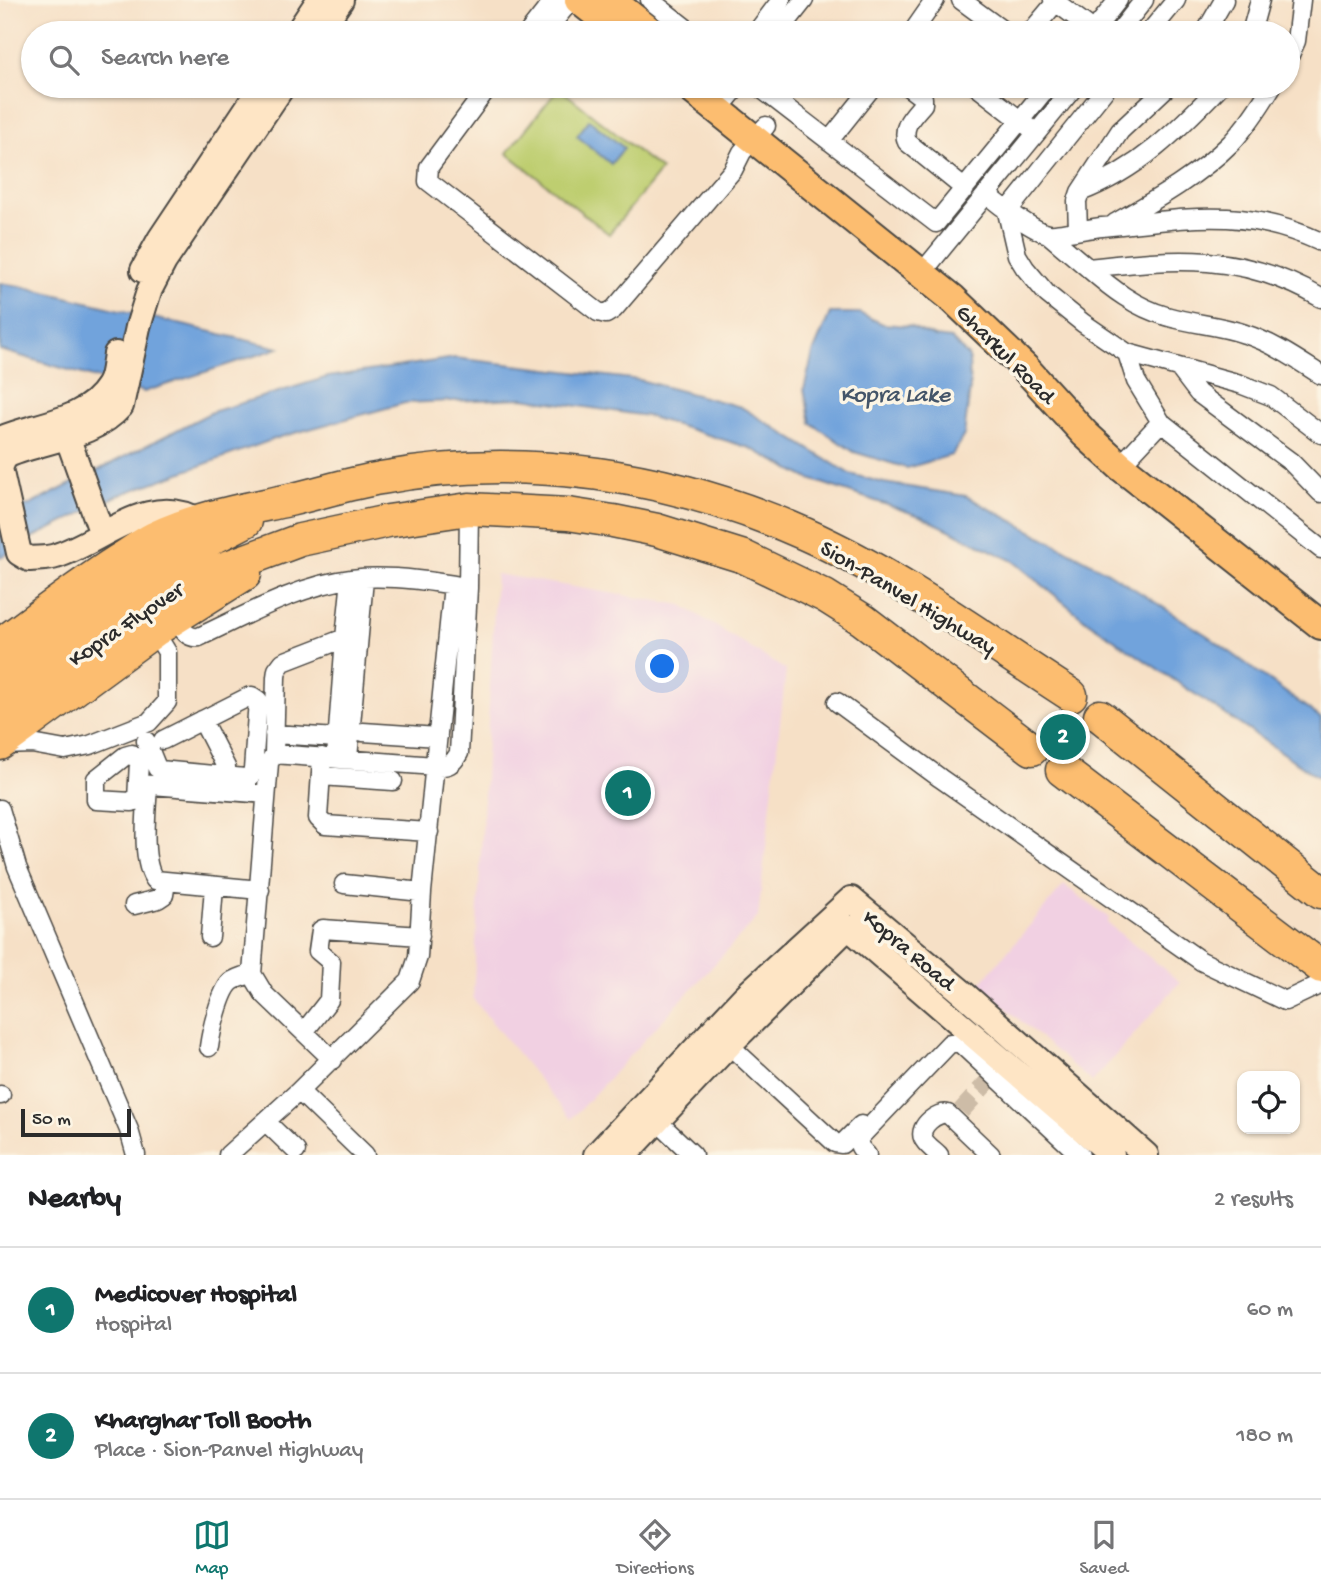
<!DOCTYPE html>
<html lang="en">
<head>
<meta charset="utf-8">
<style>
  :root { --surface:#fff; --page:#f6f6f6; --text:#202124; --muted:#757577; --line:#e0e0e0; --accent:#0f766e }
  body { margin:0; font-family:"Gochi Hand",sans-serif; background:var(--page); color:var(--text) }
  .controls { position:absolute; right:21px; bottom:21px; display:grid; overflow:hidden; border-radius:14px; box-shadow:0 2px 5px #0004 }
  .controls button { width:63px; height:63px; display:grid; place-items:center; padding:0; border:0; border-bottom:2px solid var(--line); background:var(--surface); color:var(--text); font:35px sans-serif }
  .scale { position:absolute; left:21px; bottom:18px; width:110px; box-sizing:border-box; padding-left:7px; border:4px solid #2b2b2b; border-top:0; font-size:19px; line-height:24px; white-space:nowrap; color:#2b2b2b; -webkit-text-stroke:5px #fcf5e5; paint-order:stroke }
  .you { position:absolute; left:663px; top:667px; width:24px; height:24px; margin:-18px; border:5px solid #fff; border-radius:50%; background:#1a73e8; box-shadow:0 0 0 10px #1a73e833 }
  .badge { display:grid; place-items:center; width:46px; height:46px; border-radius:50%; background:var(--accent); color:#fff; font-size:23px; font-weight:700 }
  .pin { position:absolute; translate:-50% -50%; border:4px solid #fff; box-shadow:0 2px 7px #0006 }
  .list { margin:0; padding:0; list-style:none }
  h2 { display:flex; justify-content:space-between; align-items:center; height:91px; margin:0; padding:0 28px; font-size:30px }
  h2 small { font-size:23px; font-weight:400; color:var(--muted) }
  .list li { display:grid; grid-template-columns:46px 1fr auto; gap:21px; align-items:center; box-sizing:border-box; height:126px; padding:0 28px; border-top:2px solid var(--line) }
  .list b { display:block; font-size:26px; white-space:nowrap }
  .list p { margin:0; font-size:23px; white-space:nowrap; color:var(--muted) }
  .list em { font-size:23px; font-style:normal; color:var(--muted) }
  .icon { flex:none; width:38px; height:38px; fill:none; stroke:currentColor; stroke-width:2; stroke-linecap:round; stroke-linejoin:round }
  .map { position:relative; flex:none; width:1321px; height:1155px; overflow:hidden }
  .search { position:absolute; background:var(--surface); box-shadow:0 2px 5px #0004; left:21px; right:21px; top:21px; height:77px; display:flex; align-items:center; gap:18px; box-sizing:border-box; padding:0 24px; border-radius:38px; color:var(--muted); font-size:26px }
  .sheet { height:343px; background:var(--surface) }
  nav { display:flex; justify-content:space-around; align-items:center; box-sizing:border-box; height:98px; border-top:2px solid var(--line); background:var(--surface); font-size:19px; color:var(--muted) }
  nav a { display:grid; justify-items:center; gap:4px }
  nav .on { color:var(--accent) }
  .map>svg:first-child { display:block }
  .built { fill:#f1d0e2 }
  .green { fill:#bece70; stroke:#747c4e; stroke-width:2 }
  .water { fill:#71a3dc; stroke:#4e6784; stroke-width:2 }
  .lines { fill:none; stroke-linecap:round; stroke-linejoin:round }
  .street-tunnel { stroke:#cdbca7; stroke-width:18; stroke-dasharray:18 9; stroke-linecap:butt }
  .street-casing { stroke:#494642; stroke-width:21 }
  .secondary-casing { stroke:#494642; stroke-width:28 }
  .primary-casing { stroke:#494642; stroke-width:32 }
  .highway-casing { stroke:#494642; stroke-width:35 }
  .street { stroke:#fff; stroke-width:18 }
  .secondary { stroke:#fee5c5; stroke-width:24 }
  .primary { stroke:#fcbd6f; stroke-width:28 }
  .highway { stroke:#fcbd6f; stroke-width:32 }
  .labels { text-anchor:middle; stroke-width:7; stroke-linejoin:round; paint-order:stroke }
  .street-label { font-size:23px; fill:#2b2b2b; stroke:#fcf5e5 }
  .water-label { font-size:24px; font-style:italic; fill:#445569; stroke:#fcf5e5 }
</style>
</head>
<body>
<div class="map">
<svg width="1321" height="1155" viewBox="0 0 1321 1155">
  <rect width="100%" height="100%" fill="#fcf5e5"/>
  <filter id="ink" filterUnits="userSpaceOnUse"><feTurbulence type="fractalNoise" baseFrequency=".0143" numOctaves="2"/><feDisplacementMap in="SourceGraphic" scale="14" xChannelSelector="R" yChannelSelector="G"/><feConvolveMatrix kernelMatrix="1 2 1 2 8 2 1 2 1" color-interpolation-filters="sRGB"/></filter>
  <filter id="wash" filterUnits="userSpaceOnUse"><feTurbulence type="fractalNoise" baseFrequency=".00686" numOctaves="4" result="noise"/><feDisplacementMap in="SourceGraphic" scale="28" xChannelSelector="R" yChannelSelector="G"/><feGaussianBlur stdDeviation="1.57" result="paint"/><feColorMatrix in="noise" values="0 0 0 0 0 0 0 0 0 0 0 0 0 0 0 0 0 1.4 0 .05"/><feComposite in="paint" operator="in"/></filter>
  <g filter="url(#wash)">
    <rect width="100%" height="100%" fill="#f6e0c6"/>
    <path class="built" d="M496,574l186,31 104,65 -28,247 -187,202 -98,-120z
      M1064,885l45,33 -2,5 73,59 -88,100 -113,-97z"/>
    <path class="green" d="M559,88l102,82 -52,64 -102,-81z"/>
    <path class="water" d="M589,120l35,28 -13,16 -34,-28z
      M0,283l20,3 259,62 -135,44 -144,-42z
      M830,313h29l24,11 26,2 26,11 16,2 18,18 1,32 -6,46 -12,20 -45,13 -53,-16 -43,-29 -7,-34 9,-36z
      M455,358l185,22 101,27 109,67 34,9 82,13 142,76 100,64 113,82v61l-233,-157 -75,-61 -90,-44 -116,-39 -57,-30 -103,-32 -124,-18 -118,5 -125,34 -161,58 -85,42 -34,21v-49l30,-4 182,-93 116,-35z"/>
  </g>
  <g filter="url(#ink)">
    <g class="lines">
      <path class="street-tunnel" d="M961,1111l30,-33"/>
      <defs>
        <path id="street" d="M650,0l42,33
          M961,0l45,33
          M1053,0l44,33
          M528,33l26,-33
          M544,33l27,-33
          M756,33l25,-33
          M778,33l26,-33
          M912,33l23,-33
          M1030,33l26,-31
          M1092,33l26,-33
          M1118,33l26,-33
          M1149,33l27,-33
          M1205,33l19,-33
          M1251,33l9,-33
          M1288,59l8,-18 5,-41
          M489,86l-60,81 -1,14 170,131 8,2 8,-5 119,-139 9,-18 24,-26
          M758,86l178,137 112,-137
          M907,86l16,12v6c-10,12 -22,22 -16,38l58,47
          M976,86l53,41
          M705,100l11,-14
          M718,110l20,-24
          M829,141l44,-55
          M1080,192l40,-61 48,-45
          M986,194c12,10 49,38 63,40 8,1 41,-6 53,-7 83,-8 139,-22 219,15
          M1007,212l10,43 8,13 22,26 36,29 44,30 113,31 31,12 50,38
          M1007,212l101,-126
          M1115,223c40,-23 83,-47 116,-80 16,-17 29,-37 41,-57
          M1078,229l-1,-28 3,-9c58,-22 98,-62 140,-106
          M1048,234l40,34c88,-10 154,-16 233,30
          M1088,268c24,21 47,39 78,48 26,8 54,9 79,18 28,9 51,25 76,41
          M921,274l154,-188
          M1127,353l9,28 25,41 160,127
          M1179,368l19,25 93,69 30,31
          M1120,466l41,-44
          M176,618c6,10 10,21 23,19 47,-22 101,-52 152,-58 33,-4 81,2 114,8
          M345,638l6,-59
          M837,702l103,76 261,183 84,40 36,-17
          M202,720l24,47
          M363,732l75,5
          M274,734l63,4
          M146,741l11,27 3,2 85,8 5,-1 3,-7 5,-70 -6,-4 -4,1 -85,43
          M4,745l28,-1 33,6 25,-5 59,-23 18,-20v-50l-13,-21
          M132,754l7,8 -2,37 -5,3 -36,-2v-21l29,-23z
          M274,754l2,-77 1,-7 6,-8 62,-24 -9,119
          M322,757l-4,61 7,7 104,7
          M348,758l16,-179
          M321,776l72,5
          M139,784l127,10
          M148,785c-1,24 -8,76 7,95l105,10
          M0,809l17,58 112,263 7,25
          M344,884l78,8
          M134,905l24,-6 6,-4 2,-13
          M210,937l4,-50
          M304,1032l25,-32 2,-38 -13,-11 3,-21 2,-1 97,7
          M729,1045l106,98 7,1 19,-19
          M209,1047c2,-15 11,-55 22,-65 6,-5 14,-6 21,-8
          M333,1060l-69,-66 -12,-20 17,-211 5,-9 161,12c13,1 18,-2 24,-13l9,-165 1,-79
          M0,1095h1
          M657,1121l36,34
          M266,1122l30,29
          M228,1155l71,-64
          M365,1155l-66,-64 111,-110 8,-24 4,-65 31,-307
          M867,1155c-6,-6 -10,-9 -7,-18l90,-94h10l120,112
          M939,1155c-5,-5 -14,-11 -16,-17 -5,-12 15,-27 25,-24l43,41"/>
        <path id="secondary" d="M297,33l22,-33
          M318,33l23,-33
          M143,270l17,-31 102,-153
          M67,436l35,98
          M0,439c36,-16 85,-16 108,-53 6,-8 6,-22 8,-32
          M199,521c-49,-30 -97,21 -143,35 -8,3 -19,2 -27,3l-10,-6 -19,-85 4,-9 4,-4c37,-16 85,-17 113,-49l17,-79 11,-36 15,-29 119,-176
          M596,1155l149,-159 106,-97 111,93 184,163
          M625,1155l104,-110 119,-118 264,228"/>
        <path id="primary" d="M579,0l42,33
          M611,0l41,33
          M688,86l265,213 72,69 60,66 35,32 201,159"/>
        <path id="highway" d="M0,645c39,-29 78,-59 119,-85 12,-7 23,-16 35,-22 43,-21 89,-28 135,-38 31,-7 61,-17 92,-22 142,-27 292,-3 424,56 94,42 179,105 266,161
          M0,678l123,-90 45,-27 78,-40
          M0,711l137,-100 45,-27 118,-44 88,-19 81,-12 99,5 45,7 44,9 87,27 81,39 38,24 169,129
          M1100,716l221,176
          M0,744l154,-113 91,-57
          M1062,770l259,197"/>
      </defs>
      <use href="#street" class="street-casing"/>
      <use href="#secondary" class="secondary-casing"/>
      <use href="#primary" class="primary-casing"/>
      <use href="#highway" class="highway-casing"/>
      <use href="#street" class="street"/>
      <use href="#secondary" class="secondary"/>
      <use href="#primary" class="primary"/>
      <use href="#highway" class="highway"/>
    </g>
  </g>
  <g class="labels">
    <g class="street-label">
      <text transform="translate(1007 353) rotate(45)" y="8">Gharkul Road</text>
      <text transform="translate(909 596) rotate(31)" y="8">Sion-Panvel Highway</text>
      <text transform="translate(125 623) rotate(-34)" y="8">Kopra Flyover</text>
      <text transform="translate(910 949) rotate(40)" y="8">Kopra Road</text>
    </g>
    <g class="water-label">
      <text x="895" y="401">Kopra Lake</text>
    </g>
  </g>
</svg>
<div class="controls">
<button><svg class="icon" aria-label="locate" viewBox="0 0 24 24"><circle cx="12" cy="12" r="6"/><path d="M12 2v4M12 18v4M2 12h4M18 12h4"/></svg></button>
</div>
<div class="scale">50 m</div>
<div class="you"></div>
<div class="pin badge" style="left:628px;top:793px">1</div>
<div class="pin badge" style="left:1063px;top:737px">2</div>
<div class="search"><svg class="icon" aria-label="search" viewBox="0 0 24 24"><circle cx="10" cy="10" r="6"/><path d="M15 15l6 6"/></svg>Search here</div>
</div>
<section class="sheet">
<h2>Nearby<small>2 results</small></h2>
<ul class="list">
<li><span class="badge">1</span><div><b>Medicover Hospital</b><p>Hospital</p></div><em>60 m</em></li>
<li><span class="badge">2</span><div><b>Kharghar Toll Booth</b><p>Place · Sion-Panvel Highway</p></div><em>180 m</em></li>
</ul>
</section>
<nav>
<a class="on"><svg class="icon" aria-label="map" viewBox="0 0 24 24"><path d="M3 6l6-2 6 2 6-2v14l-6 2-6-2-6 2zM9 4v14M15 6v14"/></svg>Map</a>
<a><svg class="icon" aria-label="directions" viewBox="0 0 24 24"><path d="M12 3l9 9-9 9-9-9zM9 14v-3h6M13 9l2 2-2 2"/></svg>Directions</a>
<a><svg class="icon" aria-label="saved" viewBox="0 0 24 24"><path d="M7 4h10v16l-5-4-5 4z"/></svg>Saved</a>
</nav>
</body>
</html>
